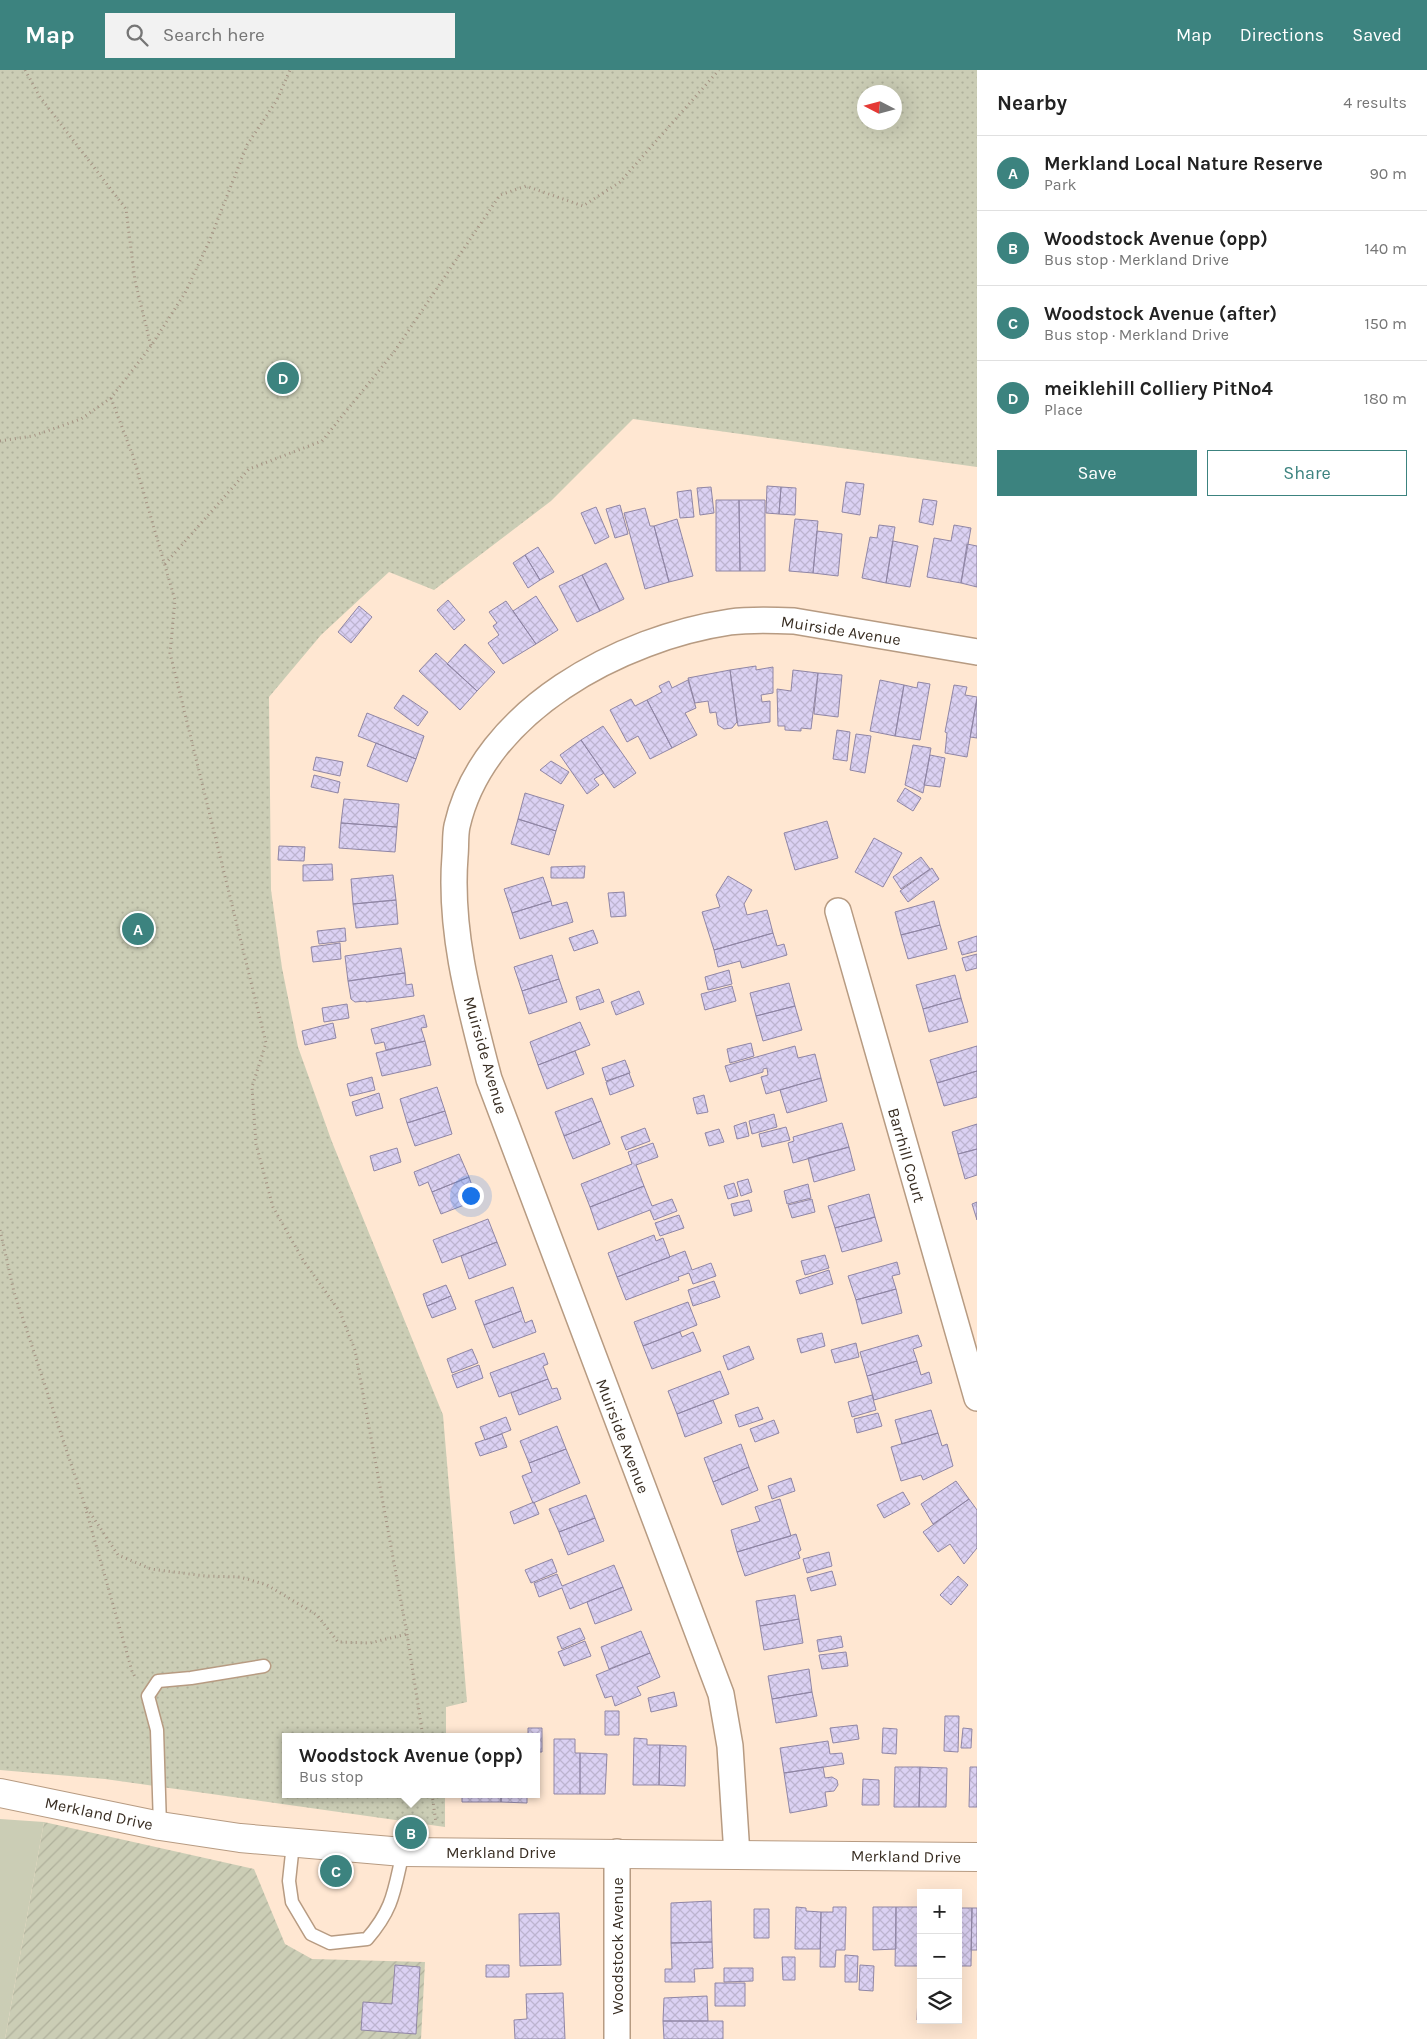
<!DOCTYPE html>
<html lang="en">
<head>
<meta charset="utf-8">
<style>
  :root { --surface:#fff; --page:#f2f2f2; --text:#222; --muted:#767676; --line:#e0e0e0; --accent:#3c837f }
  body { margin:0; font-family:Karla,sans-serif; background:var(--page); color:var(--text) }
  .controls { position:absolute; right:15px; bottom:15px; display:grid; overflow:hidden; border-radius:0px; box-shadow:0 5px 20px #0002 }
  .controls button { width:45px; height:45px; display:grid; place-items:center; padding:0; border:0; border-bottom:1px solid var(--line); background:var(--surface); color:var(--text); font:25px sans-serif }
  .compass { position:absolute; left:857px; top:15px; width:45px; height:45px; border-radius:50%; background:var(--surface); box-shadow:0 5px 20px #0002; rotate:276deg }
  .you { position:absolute; left:470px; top:1125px; width:18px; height:18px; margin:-12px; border:4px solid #fff; border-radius:50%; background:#1a73e8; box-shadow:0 0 0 8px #1a73e833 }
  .badge { display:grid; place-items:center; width:32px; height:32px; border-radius:50%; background:var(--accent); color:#fff; font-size:16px; font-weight:700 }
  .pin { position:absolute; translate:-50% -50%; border:2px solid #fff; box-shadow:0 1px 5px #0006 }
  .popup { position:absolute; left:282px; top:1663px; width:258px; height:65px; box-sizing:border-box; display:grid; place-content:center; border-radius:0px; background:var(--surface); filter:drop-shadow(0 1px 4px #0005); font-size:16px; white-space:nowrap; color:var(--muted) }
  .popup b { font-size:19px; color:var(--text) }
  .popup::after { content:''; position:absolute; left:50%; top:100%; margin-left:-10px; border:10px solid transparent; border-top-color:var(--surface) }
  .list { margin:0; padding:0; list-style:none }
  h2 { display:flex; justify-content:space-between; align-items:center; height:65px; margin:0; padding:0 20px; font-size:21px }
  h2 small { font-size:16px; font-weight:400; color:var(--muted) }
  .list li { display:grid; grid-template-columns:32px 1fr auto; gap:15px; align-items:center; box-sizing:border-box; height:75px; padding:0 20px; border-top:1px solid var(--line) }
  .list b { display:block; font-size:19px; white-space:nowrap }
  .list p { margin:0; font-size:16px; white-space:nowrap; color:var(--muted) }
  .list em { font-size:16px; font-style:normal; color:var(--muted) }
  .actions { display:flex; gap:10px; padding:15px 20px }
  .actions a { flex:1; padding:11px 0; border:1px solid var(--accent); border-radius:0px; text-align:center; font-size:18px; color:var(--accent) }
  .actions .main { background:var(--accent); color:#fff }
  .icon { flex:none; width:28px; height:28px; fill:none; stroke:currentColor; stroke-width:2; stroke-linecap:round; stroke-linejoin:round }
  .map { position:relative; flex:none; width:977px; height:1969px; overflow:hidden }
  header { display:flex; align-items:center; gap:30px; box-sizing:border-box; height:70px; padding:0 25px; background:var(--accent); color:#fff }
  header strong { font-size:24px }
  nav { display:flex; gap:28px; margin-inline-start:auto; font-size:18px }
  .search { width:350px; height:45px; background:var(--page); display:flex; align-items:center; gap:12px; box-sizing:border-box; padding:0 18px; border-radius:0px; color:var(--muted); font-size:19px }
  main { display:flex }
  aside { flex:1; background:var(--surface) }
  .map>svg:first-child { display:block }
  .park { fill:url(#park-dots); fill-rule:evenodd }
  .garden { fill:url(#garden-furrows) }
  .pitch { fill:#cbcdb5 }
  .building { fill:url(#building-cross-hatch); stroke:#9086a5 }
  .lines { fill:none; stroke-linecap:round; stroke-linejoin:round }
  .lane-casing { stroke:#b79b82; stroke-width:15 }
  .street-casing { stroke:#b79b82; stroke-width:28 }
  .secondary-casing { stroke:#b79b82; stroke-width:30 }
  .path { stroke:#a49282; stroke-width:3; stroke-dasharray:1 4; stroke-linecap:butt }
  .lane { stroke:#fff; stroke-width:12 }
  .street { stroke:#fff; stroke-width:25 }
  .secondary { stroke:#fff; stroke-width:28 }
  .labels { text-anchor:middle; stroke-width:4.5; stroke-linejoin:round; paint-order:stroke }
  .street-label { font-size:16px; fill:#392e23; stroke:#fff }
</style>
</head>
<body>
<header>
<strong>Map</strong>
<div class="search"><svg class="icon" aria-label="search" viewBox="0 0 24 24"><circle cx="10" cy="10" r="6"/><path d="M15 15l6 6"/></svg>Search here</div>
<nav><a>Map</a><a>Directions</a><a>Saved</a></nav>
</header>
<main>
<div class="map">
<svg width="977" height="1969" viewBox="0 0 977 1969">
  <defs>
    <pattern id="park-dots" width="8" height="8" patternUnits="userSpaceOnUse" patternTransform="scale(1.25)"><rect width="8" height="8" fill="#cbcdb5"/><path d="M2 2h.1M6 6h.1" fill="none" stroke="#afb09b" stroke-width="1.8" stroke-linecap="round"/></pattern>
    <pattern id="garden-furrows" width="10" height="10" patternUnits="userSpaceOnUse" patternTransform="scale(1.25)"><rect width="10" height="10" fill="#cbcdb5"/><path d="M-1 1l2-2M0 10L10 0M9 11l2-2" fill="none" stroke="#afb09b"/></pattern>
    <pattern id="building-cross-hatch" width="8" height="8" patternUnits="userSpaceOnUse" patternTransform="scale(1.25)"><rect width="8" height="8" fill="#dbd1f3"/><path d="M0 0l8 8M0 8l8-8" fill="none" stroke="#bdb4d0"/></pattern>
  </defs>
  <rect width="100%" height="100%" fill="#ffe7d2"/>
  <path class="park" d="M0,0h977v397l-344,-48 -82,82 -117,89 -45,-18 -68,63 -52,62 2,193 11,78 16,79 34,95 111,273 24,287 -21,5v30h-160v57h159v33l-340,-48 -105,-9zM864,22h30v30h-30z"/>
  <path class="garden" d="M44,1752l210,47 31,75 27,15 113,3 -4,77h-416z"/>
  <path class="pitch" d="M0,1749l44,3 -39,217h-5z"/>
  <path class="building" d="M846,412l18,2 -4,31 -18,-3z
    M767,416l14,1 -2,27 -13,-1z
    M711,417l3,26 -14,2 -3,-27z
    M781,417l15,1 -1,27 -16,-1z
    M691,420l3,27 -14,1 -3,-26z
    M923,429l14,2 -4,24 -14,-3z
    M716,430h23l1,71h-24z
    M739,430h26v71h-25z
    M620,435l8,29 -13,4 -9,-29z
    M596,437l13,30 -14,7 -14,-31z
    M645,438l5,18h4l15,56 -24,7 -21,-76z
    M677,449l16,57 -24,6 -15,-56z
    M795,449l23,2 -5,52 -24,-2z
    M879,455l16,2 -9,56 -24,-5 8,-41 7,1z
    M954,455l17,3 -10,55 -34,-6 7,-39 17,3z
    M817,461l25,3 -4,42 -25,-3z
    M893,471l25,5 -8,41 -24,-4z
    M967,474l10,2v41l-16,-4z
    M538,477l16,25 -14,8 -15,-25z
    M525,485l15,25 -12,8 -15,-25z
    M606,493l18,36 -24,12 -18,-36z
    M582,505l18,36 -23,11 -18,-36z
    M536,526l22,34 -22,14 -23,-33z
    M448,530l17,20 -11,10 -17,-20z
    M506,531l30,43 -33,20 -15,-21 11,-8 -6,-9 4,-3 -8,-11z
    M359,536l13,11 -21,26 -13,-11z
    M465,574l30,28 -18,19 -30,-27z
    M436,583l41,38 -17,19 -41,-39z
    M756,596v4l17,-3v26l-12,2 1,7 8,-1v21l-32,4 -8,-56z
    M730,600l7,52 -5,6 -8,1 -6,-4 -2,-13 -6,1 -2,-12 -13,2 -7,-25z
    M793,600l25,3 -7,56 -10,-1v3l-16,-1v-4h-7l-1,-37 14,2z
    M818,603l24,2 -4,42 -24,-3z
    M688,610l8,28 -11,5 12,22 -25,13 -25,-48 15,-8 -3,-6 10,-5 3,7z
    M880,610l24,5 -9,51 -25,-5z
    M918,612l12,2 -10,56 -25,-4 9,-51 13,3z
    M954,615l13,2 -2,8 12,2 -10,60 -22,-4 2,-20 -2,-1z
    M403,625l25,17 -10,14 -24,-18z
    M631,629l4,7 12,-6 25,48 -22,11 -12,-23 -11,6 -17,-32z
    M977,630v38l-7,-1z
    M367,643l57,23 -8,23 -58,-23z
    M603,656l33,47 -22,15 -33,-48z
    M837,660l13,2 -3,29 -14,-2z
    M856,664l15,2 -6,37 -15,-3z
    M581,670l23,33 -10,6 5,6 -12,9 -27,-39z
    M376,673l40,16 -9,23 -40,-16z
    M913,675l18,3 -8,45 -18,-8z
    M930,685l15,3 -5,29 -16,-2z
    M316,687l27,5 -3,14 -27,-6z
    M551,691l18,11 -8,12 -21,-14z
    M314,705l26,7 -2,11 -27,-6z
    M905,718l16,10 -8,13 -16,-10z
    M525,723l39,12 -8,26 -38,-12z
    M344,729l55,5 -2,23 -56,-4z
    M518,749l38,12 -7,24 -38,-11z
    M827,751l11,37 -43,12 -11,-37z
    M341,753l56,4 -2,25 -56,-4z
    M874,768l28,15 -19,34 -28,-15z
    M279,776l26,1 -1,14 -26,-1z
    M921,787l9,12 -29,20 -8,-12z
    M332,794l1,16 -30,1v-16z
    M585,796l-1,12h-33v-11z
    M932,798l7,11 -31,23 -8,-11z
    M393,805l3,25 -43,4 -2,-25z
    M728,806l24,14 -8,14 3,11 20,-5 6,23 -59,17 -12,-38 18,-5 -4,-12z
    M543,807l8,24 -39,12 -8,-24z
    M624,822l2,24 -15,1 -3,-24z
    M396,830l2,24 -42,4 -3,-24z
    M551,831l1,5 15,-4 6,20 -53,17 -8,-26z
    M934,831l6,24 -39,10 -6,-23z
    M940,855l7,24 -39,10 -7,-24z
    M345,858l1,13 -27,3 -2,-13z
    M593,860l5,13 -24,8 -5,-13z
    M773,863l4,13 7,-2 3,11 -45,13 -2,-7 -22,6 -4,-17z
    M977,866v15l-15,4 -4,-13z
    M340,873l1,16 -28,3 -2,-15z
    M401,878l4,25 -57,8 -3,-25z
    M977,884v14l-11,3 -4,-13z
    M552,885l7,24 -37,12 -8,-24z
    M729,900l3,14 -24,6 -3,-13z
    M405,903l1,12 6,-1 2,12 -48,6v-1l-11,1 -4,-3 -3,-18z
    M955,905l6,23 -38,11 -7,-24z
    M559,909l8,23 -38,12 -7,-23z
    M789,913l6,23 -39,10 -6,-23z
    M732,916l4,15 -31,9 -4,-16z
    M599,919l5,13 -24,8 -4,-13z
    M639,921l5,13 -28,11 -5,-13z
    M961,928l7,24 -39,10 -6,-23z
    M347,934l2,14 -25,4 -2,-14z
    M795,936l7,24 -39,11 -7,-25z
    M424,945l3,12 -6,1 4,13 -39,9 -2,-8 -9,2 -4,-15z
    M580,952l10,23 -52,20 -8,-23z
    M333,953l3,15 -31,7 -3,-14z
    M425,971l6,24 -49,11 -6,-23z
    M751,973l3,13 -24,7 -3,-14z
    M795,976l3,12 17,-4 6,24 -55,16 -5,-17 7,-2 -1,-7 -4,1v3l-33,10 -5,-16z
    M977,976v25l-40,12 -7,-23z
    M575,981l9,23 -37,15 -9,-24z
    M625,990l5,13 -24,8 -4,-13z
    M977,1001v26l-33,9 -7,-23z
    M629,1003l5,13 -24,9 -4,-13z
    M372,1007l3,13 -25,6 -3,-12z
    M821,1008l6,23 -40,12 -7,-23z
    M437,1017l8,24 -38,12 -7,-24z
    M379,1023l4,15 -27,8 -4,-14z
    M704,1025l4,17 -11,2 -4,-16z
    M592,1028l9,23 -37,15 -9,-24z
    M445,1041l7,23 -37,12 -8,-23z
    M774,1044l3,13 -25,7 -3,-13z
    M601,1051l9,23 -37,15 -9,-23z
    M746,1052l3,14 -12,3 -3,-13z
    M842,1053l7,24 -56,16 -5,-20 6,-2 -1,-4z
    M977,1054v25l-19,5 -6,-22z
    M786,1057l4,13 -28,7 -3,-13z
    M645,1058l5,13 -24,9 -5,-13z
    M719,1059l5,13 -15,4 -4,-13z
    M653,1073l5,14 -22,8 8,21 -54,21 -9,-23 51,-20 -4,-12z
    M849,1077l6,23 -41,12 -6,-24z
    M397,1078l4,14 -27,9 -4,-15z
    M977,1079v26l-12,4 -7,-25z
    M459,1084l10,23 -37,15 -4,-10 -9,4 -5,-14z
    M469,1107l8,23 -36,14 -9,-22z
    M748,1109l4,13 -11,4 -4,-14z
    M734,1113l4,13 -10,3 -4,-13z
    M808,1114l3,14 -24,6 -3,-13z
    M644,1116l8,20 20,-7 5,12 -23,9 -4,-10 -52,20 -8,-23z
    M869,1124l6,23 -40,11 -7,-22z
    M812,1129l3,13 -23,6 -4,-13z
    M749,1130l3,11 -18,5 -3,-12z
    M977,1132v18l-5,-16z
    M679,1145l5,13 -24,8 -5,-13z
    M875,1147l7,24 -40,11 -7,-24z
    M488,1149l9,23 -55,21 -9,-23z
    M654,1165l2,6 7,-3 7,19 -53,20 -9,-24z
    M497,1172l9,23 -37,14 -8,-23z
    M685,1181l7,19 19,-7 5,13 -23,8 -4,-11 -11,4 1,3 -53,20 -9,-23z
    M825,1185l4,13 -24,7 -4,-14z
    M897,1192l3,12 -8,2 4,13 -40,11 -8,-24z
    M829,1200l4,14 -33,10 -4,-13z
    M714,1211l6,16 -27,9 -5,-16z
    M446,1215l5,11 -24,10 -4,-12z
    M513,1217l8,24 -37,14 -9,-24z
    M896,1219l6,24 -40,11 -6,-24z
    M451,1226l5,13 -24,9 -5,-12z
    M688,1232l9,23 -54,21 -9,-24z
    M521,1241l4,12 7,-3 4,12 -43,16 -9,-23z
    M680,1262l2,5 11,-5 8,19 -49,18 -9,-23z
    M822,1263l3,13 -24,7 -4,-14z
    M918,1265l4,11 -9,3 4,12 -50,15 -7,-24z
    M856,1273l3,14 -24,6 -4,-13z
    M749,1276l5,13 -26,11 -5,-14z
    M472,1279l6,14 -26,10 -5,-14z
    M544,1283l4,11 -5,2 5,13 -49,18 -9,-24z
    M917,1291l4,14 8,-3 3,11 -58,17 -7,-24z
    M479,1295l4,13 -26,10 -5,-13z
    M720,1301l9,23 -52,20 -9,-23z
    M548,1309l4,10 5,-1 4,11 -42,16 -8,-22z
    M872,1325l4,15 -24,7 -4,-15z
    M713,1330l9,23 -37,14 -8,-23z
    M758,1337l5,12 -24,8 -4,-12z
    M931,1340l7,23 -36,11 -7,-24z
    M878,1343l4,13 -25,7 -3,-14z
    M506,1347l5,13 -26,10 -5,-13z
    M774,1350l5,13 -24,9 -5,-13z
    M557,1356l9,23 -37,14 -9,-22z
    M938,1363l4,13 5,-2 6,22 -30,14 -2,-5 -20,6 -10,-34z
    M502,1364l5,13 -27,9 -5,-13z
    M741,1374l8,23 -36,15 -9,-24z
    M566,1379l14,34 -47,20 -11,-27 10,-4 -3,-9z
    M749,1397l9,23 -36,15 -9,-23z
    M791,1408l4,13 -23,8 -4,-13z
    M956,1411l13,18 -36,25 -12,-20z
    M903,1422l7,12 -26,14 -7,-13z
    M586,1425l9,23 -36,14 -10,-23z
    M780,1429l11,37 -54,16 -6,-22 29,-9 -5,-14z
    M969,1429l8,11v38l-13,16 -14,-20 -12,8 -15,-20z
    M534,1432l5,12 -25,10 -4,-12z
    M595,1448l9,23 -36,14 -9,-23z
    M796,1464l5,16 -3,2 2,6 -55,18 -8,-24z
    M829,1482l3,14 -25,7 -4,-14z
    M552,1489l5,13 -26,11 -6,-13z
    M614,1495l9,22 -53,22 -8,-21 -23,9 -5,-14 23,-9 5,12z
    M832,1501l4,14 -25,6 -4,-13z
    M958,1506l10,9 -17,20 -11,-10z
    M623,1517l9,23 -37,14 -8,-22z
    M795,1525l4,24 -39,7 -4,-25z
    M799,1549l4,24 -39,7 -4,-24z
    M580,1558l5,11 -23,10 -5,-12z
    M641,1561l9,22 -41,16 -8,-22z
    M841,1566l2,11 -24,5 -2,-12z
    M585,1571l6,15 -27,10 -6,-14z
    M846,1582l2,14 -26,3 -3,-14z
    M650,1583l10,24 -23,10 4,8 -26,11 -3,-10 -7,2 -9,-23z
    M809,1599l3,23 -40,7 -4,-23z
    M674,1622l3,14 -26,6 -3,-14z
    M812,1622l5,24 -41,7 -4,-24z
    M605,1641h14v24h-14z
    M945,1646h14l-1,36 -14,-1z
    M857,1655l2,14 -26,4 -3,-15z
    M528,1658h14v24h-6v-15h-8z
    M883,1658l14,1 -1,25 -14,-1z
    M963,1658l9,1 -1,19h-10z
    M634,1668l13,1v6h13l-1,40h-26z
    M554,1669h21v14h5v41h-26z
    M828,1671l2,13 12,-1 2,11 -60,9 -4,-25z
    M660,1675l26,1 -1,40 -26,-1z
    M580,1683l27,1 -2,40h-25z
    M823,1697l2,11 7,-1 5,3 1,5 -4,6 -9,1 2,14 -37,7 -6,-40z
    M895,1697h25l-1,40h-25z
    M920,1697l27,1 -1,39h-27z
    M970,1697h7v40h-8z
    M863,1709l16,1v25h-17z
    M462,1724h39v8h-39z
    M501,1724h26v9l-26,-1z
    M711,1831l1,41 -41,1v-40z
    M796,1837l10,1v3l15,1 -1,37h-25z
    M833,1837h13l-1,43h-9l-1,17h-15l1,-55h12z
    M873,1837h23v42l-23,1z
    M896,1837h25v42h-3v17h-23z
    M958,1838h14l-1,58h-13z
    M972,1838h5v42h-6z
    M754,1839h15v29h-15z
    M559,1843l2,52 -41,1 -1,-52z
    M712,1872l1,26 -19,1 1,13h-30v-13h7l-1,-26z
    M845,1885l13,1 -1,26h-12z
    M782,1887h13v23h-12z
    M395,1895l25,2 -4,67 -55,-4 2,-28 29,2z
    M486,1895h23v12h-23z
    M860,1895l14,1 -1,25 -14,-1z
    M724,1898h29v13l-29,1z
    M715,1913h30v23h-30z
    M563,1923l2,46h-50l-1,-19 13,-1 -1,-25z
    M918,1925h3v25l9,1 -13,-1z
    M707,1926l1,25h-45l1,-23z
    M663,1951h60v18h-59z"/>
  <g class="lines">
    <defs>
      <path id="lane" d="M160,1756l-3,-96 -9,-34 10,-15 33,-3 73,-12
        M293,1774l-4,37 3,21 19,32 19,9 37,-4c27,-31 27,-49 36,-87"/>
      <path id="street" d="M838,841l139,487
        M617,1782v187
        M737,1785l-7,-109 -9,-52 -232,-615c-19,-73 -40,-147 -34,-223 1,-10 0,-21 2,-30 26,-116 165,-188 273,-204 21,-3 43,-2 64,-1l183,31"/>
      <path id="secondary" d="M0,1723l160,33 80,12 163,14 574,5"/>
    </defs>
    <use href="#lane" class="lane-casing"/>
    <use href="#street" class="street-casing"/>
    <use href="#secondary" class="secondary-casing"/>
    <path class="path" d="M25,0l15,27 86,112 9,72 16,65
      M111,328l22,58 42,144 -5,53 96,390 -14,44 4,57 17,63 30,53 37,52 15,38 52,284 16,103
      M0,371l33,-5 48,-17 30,-21 40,-52 34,-53 24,-51 38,-97 30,-45 13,-30
      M165,494l84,-95 73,-28 72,-89 106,-157 26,-9 57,20 37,-24 99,-112
      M0,1160l14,62 70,211 48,168 3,6
      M87,1438l31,47 33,14 54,7 35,1 27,8 50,30 21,27 32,1 37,-9
      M432,1724l4,29"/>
    <use href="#lane" class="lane"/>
    <use href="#street" class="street"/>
    <use href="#secondary" class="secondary"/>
  </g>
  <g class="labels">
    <g class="street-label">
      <text transform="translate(841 560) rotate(9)" y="6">Muirside Avenue</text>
      <text transform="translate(486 985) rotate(74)" y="6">Muirside Avenue</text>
      <text transform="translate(907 1085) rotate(74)" y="6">Barrhill Court</text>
      <text transform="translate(623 1366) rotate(69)" y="6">Muirside Avenue</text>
      <text transform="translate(99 1743) rotate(12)" y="6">Merkland Drive</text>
      <text x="501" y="1788">Merkland Drive</text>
      <text transform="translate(906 1786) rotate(1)" y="6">Merkland Drive</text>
      <text transform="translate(617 1876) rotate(-90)" y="6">Woodstock Avenue</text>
    </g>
  </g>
</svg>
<div class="controls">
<button>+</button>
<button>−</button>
<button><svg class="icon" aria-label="layers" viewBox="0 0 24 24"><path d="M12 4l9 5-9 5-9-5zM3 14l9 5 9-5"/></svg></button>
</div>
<svg class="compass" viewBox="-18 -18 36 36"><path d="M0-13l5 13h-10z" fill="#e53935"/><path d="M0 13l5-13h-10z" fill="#767676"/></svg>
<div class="you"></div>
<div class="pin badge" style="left:138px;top:859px">A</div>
<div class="pin badge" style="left:411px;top:1763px">B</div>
<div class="popup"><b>Woodstock Avenue (opp)</b>Bus stop</div>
<div class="pin badge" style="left:336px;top:1801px">C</div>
<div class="pin badge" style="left:283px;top:308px">D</div>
</div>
<aside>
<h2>Nearby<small>4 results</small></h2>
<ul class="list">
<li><span class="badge">A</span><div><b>Merkland Local Nature Reserve</b><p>Park</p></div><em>90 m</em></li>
<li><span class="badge">B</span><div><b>Woodstock Avenue (opp)</b><p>Bus stop · Merkland Drive</p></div><em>140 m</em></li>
<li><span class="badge">C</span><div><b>Woodstock Avenue (after)</b><p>Bus stop · Merkland Drive</p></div><em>150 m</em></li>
<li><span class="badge">D</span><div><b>meiklehill Colliery PitNo4</b><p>Place</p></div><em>180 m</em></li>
</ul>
<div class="actions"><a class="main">Save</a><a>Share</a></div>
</aside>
</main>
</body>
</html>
